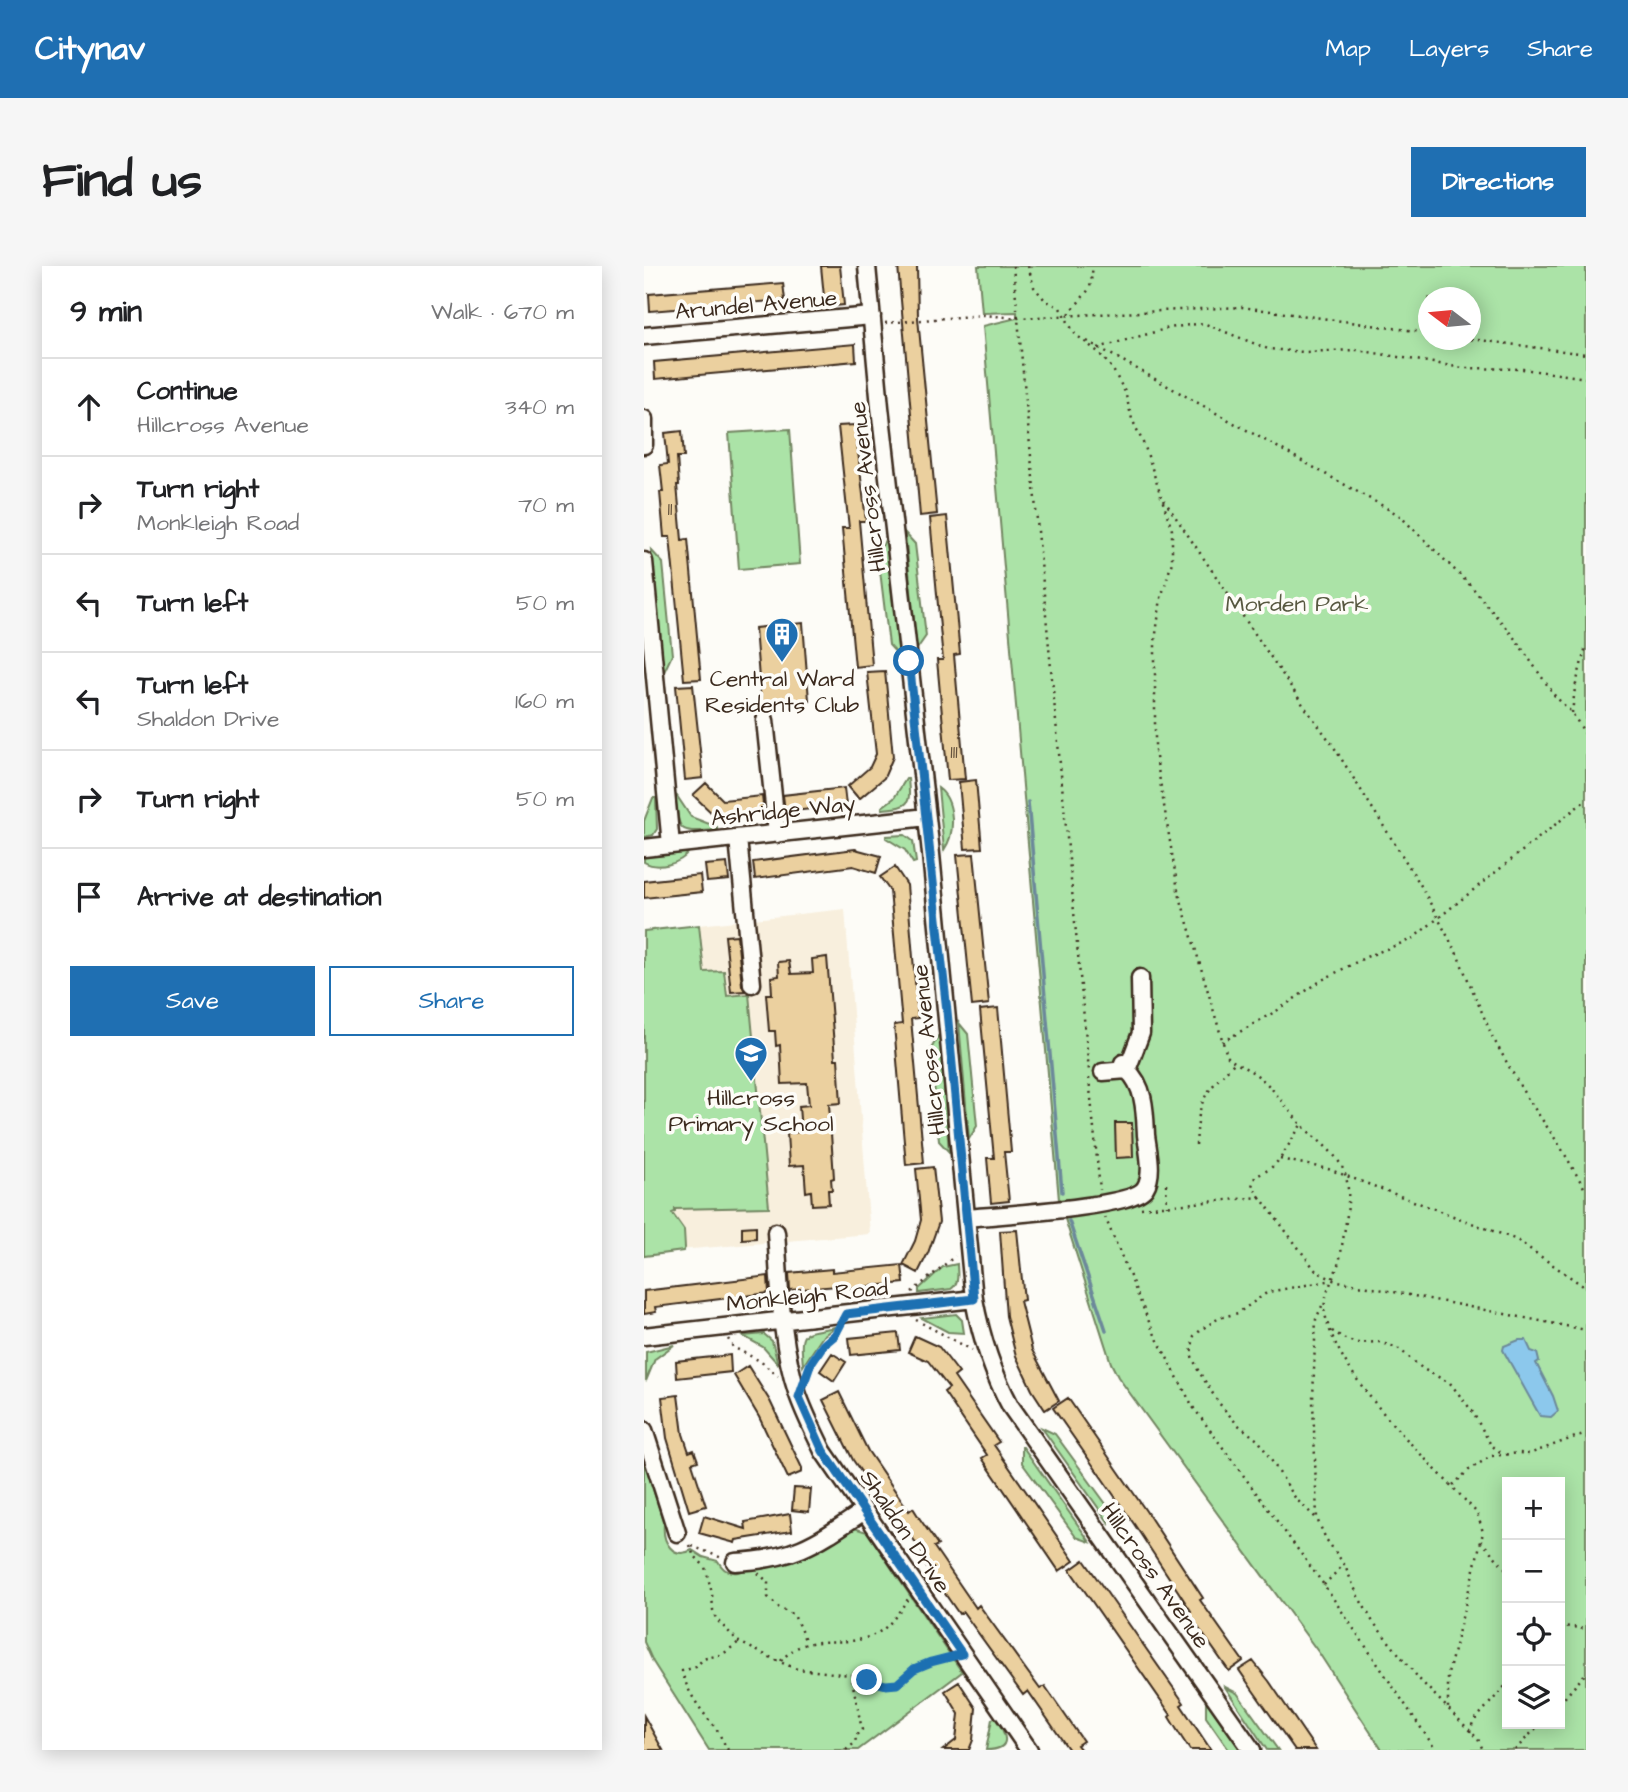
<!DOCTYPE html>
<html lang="en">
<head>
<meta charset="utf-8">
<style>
  :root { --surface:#fff; --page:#f6f6f6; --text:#202124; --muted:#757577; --line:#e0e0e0; --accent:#1f6fb2 }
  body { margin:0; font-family:"Architects Daughter",sans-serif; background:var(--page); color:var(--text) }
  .controls { position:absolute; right:21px; bottom:21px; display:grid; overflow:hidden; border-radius:0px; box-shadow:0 4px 18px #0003 }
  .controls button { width:63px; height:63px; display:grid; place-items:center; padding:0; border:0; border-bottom:2px solid var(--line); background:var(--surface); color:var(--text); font:35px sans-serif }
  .compass { position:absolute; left:774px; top:21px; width:63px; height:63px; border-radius:50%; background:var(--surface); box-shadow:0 4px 18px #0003; rotate:286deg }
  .stop { position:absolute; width:21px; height:21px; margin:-16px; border:5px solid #1f6fb2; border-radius:50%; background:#fff }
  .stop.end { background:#1f6fb2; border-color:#fff; box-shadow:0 2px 7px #0008 }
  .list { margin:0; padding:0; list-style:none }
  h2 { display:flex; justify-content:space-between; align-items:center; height:91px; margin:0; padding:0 28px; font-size:30px }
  h2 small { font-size:23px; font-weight:400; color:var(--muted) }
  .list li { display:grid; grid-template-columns:46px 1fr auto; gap:21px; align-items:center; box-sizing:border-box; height:98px; padding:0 28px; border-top:2px solid var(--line) }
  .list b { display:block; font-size:26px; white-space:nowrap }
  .list p { margin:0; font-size:23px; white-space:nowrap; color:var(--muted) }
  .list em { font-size:23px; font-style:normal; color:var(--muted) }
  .actions { display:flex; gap:14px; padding:21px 28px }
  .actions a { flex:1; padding:16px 0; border:2px solid var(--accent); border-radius:0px; text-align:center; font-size:24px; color:var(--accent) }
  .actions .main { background:var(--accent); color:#fff }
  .icon { flex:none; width:38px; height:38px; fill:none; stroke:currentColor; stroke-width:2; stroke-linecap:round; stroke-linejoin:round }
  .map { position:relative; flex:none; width:942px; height:1484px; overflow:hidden; border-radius:0px }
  header { display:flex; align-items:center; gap:42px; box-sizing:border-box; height:98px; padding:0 35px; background:var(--accent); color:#fff }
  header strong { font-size:33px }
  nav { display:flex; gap:38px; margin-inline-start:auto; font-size:24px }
  .intro { display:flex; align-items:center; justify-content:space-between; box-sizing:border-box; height:168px; padding:0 42px }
  h1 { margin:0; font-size:49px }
  .button { padding:18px 32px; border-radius:0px; background:var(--accent); color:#fff; font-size:24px; font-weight:700 }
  main { display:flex; gap:42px; padding:0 42px }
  aside { flex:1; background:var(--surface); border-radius:0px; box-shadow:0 4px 18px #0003 }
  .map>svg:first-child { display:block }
  .built { fill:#f8efdd }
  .green { fill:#abe3a7; stroke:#738662; stroke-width:2; fill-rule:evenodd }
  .water { fill:#8cc8ec; stroke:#6c899a; stroke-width:2 }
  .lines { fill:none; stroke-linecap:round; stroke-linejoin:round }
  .stream { stroke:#6c899a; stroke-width:3.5 }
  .building { fill:#ebd09f; stroke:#3b2a1e; stroke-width:2 }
  .minor-casing { stroke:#3b2a1e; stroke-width:21 }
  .path { stroke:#3b2a1e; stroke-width:2.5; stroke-dasharray:2 5; stroke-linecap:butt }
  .minor { stroke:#fdfcf7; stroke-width:16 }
  .route { stroke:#1f6fb2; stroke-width:9 }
  .labels { text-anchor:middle; stroke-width:7; stroke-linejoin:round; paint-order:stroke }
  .number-label { font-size:19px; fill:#67543e }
  .street-label { font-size:23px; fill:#3b2a1e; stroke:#fdfcf7 }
  .park-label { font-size:23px; fill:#575840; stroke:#fdfcf7 }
  .poi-label { font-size:23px; fill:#3b2a1e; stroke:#fdfcf7 }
</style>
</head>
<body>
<header>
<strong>Citynav</strong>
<nav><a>Map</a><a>Layers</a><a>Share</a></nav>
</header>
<div class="intro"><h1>Find us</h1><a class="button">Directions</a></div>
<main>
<aside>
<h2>9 min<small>Walk · 670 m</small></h2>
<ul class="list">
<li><svg class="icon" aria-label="ahead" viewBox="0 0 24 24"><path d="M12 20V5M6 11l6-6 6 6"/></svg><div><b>Continue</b><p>Hillcross Avenue</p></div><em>340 m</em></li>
<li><svg class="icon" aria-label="right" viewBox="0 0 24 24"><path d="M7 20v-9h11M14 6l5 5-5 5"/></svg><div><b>Turn right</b><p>Monkleigh Road</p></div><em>70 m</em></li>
<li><svg class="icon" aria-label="left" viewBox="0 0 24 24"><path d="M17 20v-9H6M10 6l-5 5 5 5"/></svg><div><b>Turn left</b></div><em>50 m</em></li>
<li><svg class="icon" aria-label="left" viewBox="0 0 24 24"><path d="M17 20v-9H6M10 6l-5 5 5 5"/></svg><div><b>Turn left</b><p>Shaldon Drive</p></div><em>160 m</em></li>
<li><svg class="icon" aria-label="right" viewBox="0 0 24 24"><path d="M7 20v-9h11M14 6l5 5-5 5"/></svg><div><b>Turn right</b></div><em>50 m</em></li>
<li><svg class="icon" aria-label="arrive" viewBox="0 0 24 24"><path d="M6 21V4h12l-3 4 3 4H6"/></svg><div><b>Arrive at destination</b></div></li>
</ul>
<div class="actions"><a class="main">Save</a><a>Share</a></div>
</aside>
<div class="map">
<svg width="942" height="1484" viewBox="0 0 942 1484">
  <rect width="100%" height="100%" fill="#fdfcf7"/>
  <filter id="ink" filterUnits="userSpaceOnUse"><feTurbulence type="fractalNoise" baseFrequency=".0143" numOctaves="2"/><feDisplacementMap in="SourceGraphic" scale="14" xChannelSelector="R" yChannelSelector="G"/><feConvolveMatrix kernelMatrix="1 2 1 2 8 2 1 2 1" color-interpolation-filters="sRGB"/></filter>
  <g filter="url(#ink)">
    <path class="built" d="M201,643l25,325 -226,19v-322z"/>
    <path class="green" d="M334,0h608v1484h-204l-63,-97 -201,-276 -7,-14 -52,-163 -76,-874 34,-8v-6l-35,1zM785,32h42v42h-42zM863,1216h53v242h-53z
      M146,163l10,135 -61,5 -10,-136z
      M261,267l10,11 11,92 -9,13z
      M241,274h1l13,116 -10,-11 -11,-91z
      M7,284l12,13 9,92 -9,19z
      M262,513h2c3,28 1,27 -26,30v-2l12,-9z
      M294,522c17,12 18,45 6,62z
      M31,529l2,1 14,21 26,10v3c-40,2 -37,5 -42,-35z
      M9,532h3l1,31 -4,6 -9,2v-16z
      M261,569l8,6 3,21 -3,1 -8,-13 -19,-12v-2z
      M45,586c-9,12 -31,18 -45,10v-5z
      M55,659l5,47 20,-1 3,25 22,-2 20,213 -94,2v3l-3,1 12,17 1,18 -2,3 -39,5v-325z
      M315,757l9,11 9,92 -8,13z
      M294,770h2l9,116 -10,-11 -8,-92z
      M313,998c0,9 3,19 -6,25l-32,4v-4l24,-22z
      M312,1048l6,6 2,13 -16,-1 -26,-14z
      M191,1061l-12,9 -20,30c-3,-37 -3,-32 32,-39z
      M120,1068l8,7 6,23 -15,-17 -20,-11z
      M30,1079l-19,14 -9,22v-29z
      M398,1162l13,6 54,74v15z
      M378,1181h1l67,95 -14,-5 -54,-74z
      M0,1194l20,64c-2,18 9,36 28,26l11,7 15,4c5,9 10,12 20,11l113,-45 16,5 95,140 -104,78h-149l-56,-88 -9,-20z
      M581,1421l12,6 41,57h-11z
      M562,1436h1l34,48h-12l-23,-33z
      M351,1452c11,15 19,32 -9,32l6,-31z"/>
    <path class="water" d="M875,1074h7l5,11 6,2 2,8 -3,2 17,33 5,15 -7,6 -11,-1 -37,-66 1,-4z"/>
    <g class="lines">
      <path class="stream" d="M384,536l34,390
        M425,955l37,109"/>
    </g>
    <path class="building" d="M177,0h19l4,39 -19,2z
      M254,0h19l1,52 19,196 -17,2z
      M139,17l2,17 -135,11 -1,-17z
      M211,78l1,17 -201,18 -1,-17z
      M211,159l11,96h-7l13,144 -17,2 -13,-139h7l-11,-102z
      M38,165l2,26h-7l2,28h-2l5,55 6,-1 13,140 -17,1 -14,-143h-6l-4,-45h3l-3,-27 8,-1 -3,-31z
      M303,250l13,138 -6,1 11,124 -17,1 -11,-120h6l-13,-142z
      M159,357l6,77 -48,4 -6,-76z
      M241,405l8,86 -9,21 -25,21 -11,-13 22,-19 6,-13 -9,-82z
      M49,419l10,93 -18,2 -9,-94z
      M332,514l6,68 -17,1 -6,-67z
      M62,517l17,17 39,-4 2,17 -47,5 -24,-23z
      M200,522l2,17 -61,7 -2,-17z
      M211,583l26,7 -5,17 -23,-7 -98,13 -2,-17z
      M330,588l15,150 -17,2 -15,-151z
      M83,597l2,17 -22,2 -2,-17z
      M251,601l12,18 11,133 -7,1 13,144 -18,2 -12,-140 8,-1 -10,-112 -2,-21 -10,-14z
      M56,609l2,17 -58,6v-17z
      M93,669l5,50 3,6 -14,1 -6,-56z
      M183,691l8,102h3l3,44 -12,1 5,74 -3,1 1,11h-4l1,14 -17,1 -1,-14 -5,1 -2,-27 -15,1 -2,-33 14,-1 -2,-26 10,-1 -2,-22 -25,1 -2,-39 -4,1 -1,-15h-6l-3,-37h6l-1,-17 8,-1 -1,-14 11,-1 2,13 22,-1 -1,-14z
      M354,742l13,144h-7l5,49 -18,2 -4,-45h7l-14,-148z
      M471,857h17l1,34 -17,1z
      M289,901l6,55 -11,31 -10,20 -15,-8 12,-24 6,-21 -5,-51z
      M112,960v12l-14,1v-12z
      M373,964l7,70 -4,1 8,32 4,17 27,51 -14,9 -13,-20 -16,-34 -10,-40 -6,-85z
      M258,999l2,18 -67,6v-3l-47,4 -1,-17 43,-4v3z
      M124,1010l1,17 -114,14 1,5 -12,2v-23z
      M254,1067l2,17 -49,5 -2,-17z
      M271,1070l24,11 20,26 -5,4 45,65 -5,3 80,116 -15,10 -77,-113 5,-3 -43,-63 5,-4 -21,-27 -20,-9z
      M188,1087l14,9 -12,19 -14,-10z
      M86,1089l1,17 -54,6 -1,-17z
      M104,1100l22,35 32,67v4l-14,6 -29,-61 -25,-42z
      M195,1126l29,59 41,60 4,-3 7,11 18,26 -4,2 42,61 3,-3 61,84 5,-3 38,55 -6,4 4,5h-12l-41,-59 -5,4 -60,-83 -4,2 -38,-55 4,-3 -29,-42 -4,3 -39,-57 -30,-60z
      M34,1129l5,39 6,18 5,-2 4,11 -6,2 14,43 -17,5 -22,-73 -5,-41z
      M424,1132l78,113 57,87 -3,2 43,61 -14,10 -41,-58 3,-2 -57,-87 -81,-116z
      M150,1222l17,1 -2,23 -17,-2z
      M146,1248l2,17 -56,9 -1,3 -36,-10 5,-17 42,13 -1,-7z
      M440,1294l100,143 -3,2 30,45h-21l-8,-12 -13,-21 2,-2 -101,-145z
      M609,1395l16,20 47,69h-21l-43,-61 -13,-19z
      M315,1416l17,26 -3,32 -4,10h-26l13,-10 3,-26 -14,-23z
      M0,1450l15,27 4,7h-19z"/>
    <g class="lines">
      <defs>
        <path id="minor" d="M223,0l13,141 50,437 44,455c7,38 18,73 37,108l241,343
          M0,70l228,-20
          M0,153v26
          M0,295l27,284
          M121,454l12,114
          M94,572l14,146
          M0,582l283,-31
          M459,806l24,-2 -4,-7
          M322,952c29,-3 166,-10 179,-30 9,-14 3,-37 1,-53 -1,-22 -1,-49 -19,-65l14,-37 -1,-55
          M132,966c4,53 4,109 21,160 7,21 17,40 26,59l206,299
          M0,1070l330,-37
          M0,1164l33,103
          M91,1296c60,-3 80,-18 129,-51"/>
      </defs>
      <use href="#minor" class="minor-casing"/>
      <path class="path" d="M369,0l76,805
        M384,0l6,21 11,13 15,8 15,26 23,18 14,16 13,24 7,27 13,28 27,83v32l-11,36 -6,43v110l23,139 49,166c9,9 21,12 31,20 17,13 27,31 42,47 15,17 37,28 45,51 8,23 -1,55 -4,79 -3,22 -22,43 -15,65 18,68 104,143 151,195l6,19 -2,9 -33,133v36
        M425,48l21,-26 3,-22
        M241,57l99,-8 33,3 225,-11 187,26
        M827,73l115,15
        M443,75l312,174 73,72 44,53 39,56 17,17 14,22
        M454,82l71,-20 34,-5 65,26 36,3 53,-2 106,18 60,1 63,9
        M520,234l140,206 28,38 88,140 37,70 36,84 31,55 36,53 26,45
        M928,447l3,-25 11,-42
        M578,776l56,-32 44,-30 44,-23 46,-18 174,-139
        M445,812l11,112
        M552,879c3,-48 6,-48 38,-82
        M636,893l48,10 189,71 69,48
        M522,918l1,22
        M616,931l-8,-11 3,-9 15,-8 10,-10 21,-34
        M497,942l119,-11 56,74 17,9 253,50
        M461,951l47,112 41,78 131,178 112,165
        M268,1026l43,-36
        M678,1040l-6,13 -1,21 -2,60 4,119 9,20 18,25 14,32 15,26 47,58 58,59 5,11
        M272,1054l56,30
        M688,1065l15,9 11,3 21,-1 19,6 25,21 27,14 22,28 19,34 13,10
        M84,1073l5,8 27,14 18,15
        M163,1109l4,-12 12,-18 15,-16
        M809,1219l16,-15 22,-14 28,-3 10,1 57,-21
        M671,1251l-19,-18 -37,-58 -22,-17 -19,-22 -20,-32 -7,-16 3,-18 8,-7 17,-11 19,-5 30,-21 65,-12
        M837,1275l26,29
        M46,1279l3,9 12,13 7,26 1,17 3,9 23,23 41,20 17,7 54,6 35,10 11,-1 17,-15 34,-12
        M48,1280l30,12
        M114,1307l10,9v15l12,12 14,6 12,27
        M680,1319l20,-21
        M916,1359c9,3 17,1 26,5
        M137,1395c28,-34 63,-8 98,-29 12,-7 21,-22 29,-33
        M916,1437l26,-30
        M826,1466l3,-10 34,-38
        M84,1484c-5,-8 -9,-18 -15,-25 -13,-16 -26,-33 -31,-54l14,-4 7,-8 20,-5 16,-12
        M202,1484l10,-8 -1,-6 7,-6 -11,-55
        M871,1484l25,-26"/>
      <use href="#minor" class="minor"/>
    </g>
  </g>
  <g class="lines" filter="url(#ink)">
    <path class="route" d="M223,1414l19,5 11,-1 17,-15 17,-7 31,-8 -139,-203 -24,-54 12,-34 12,-18 12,-10 11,-21 128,-15 -27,-288 -38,-350"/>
  </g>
  <defs>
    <symbol id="building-pin" viewBox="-11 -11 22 30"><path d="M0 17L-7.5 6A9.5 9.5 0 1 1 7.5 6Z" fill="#1f6fb2" stroke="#fdfcf7"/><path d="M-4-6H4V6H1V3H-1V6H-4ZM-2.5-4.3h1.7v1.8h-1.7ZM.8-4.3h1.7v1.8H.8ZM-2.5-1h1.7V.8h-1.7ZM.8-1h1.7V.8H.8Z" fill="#fff"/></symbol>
    <symbol id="school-pin" viewBox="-11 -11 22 30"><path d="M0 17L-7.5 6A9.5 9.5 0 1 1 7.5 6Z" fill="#1f6fb2" stroke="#fdfcf7"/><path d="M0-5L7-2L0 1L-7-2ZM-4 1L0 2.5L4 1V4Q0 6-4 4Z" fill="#fff"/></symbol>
  </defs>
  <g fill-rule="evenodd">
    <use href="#building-pin" x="119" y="349" width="38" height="52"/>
    <use href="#school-pin" x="88" y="768" width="38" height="52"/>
  </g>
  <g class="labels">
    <g class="number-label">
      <text x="26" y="249">11</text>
      <text x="310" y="492">111</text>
    </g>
    <g class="street-label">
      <text transform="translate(112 38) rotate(-5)" y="8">Arundel Avenue</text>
      <text transform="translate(223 221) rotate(-97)" y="8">Hillcross Avenue</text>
      <text transform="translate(139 544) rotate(-6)" y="8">Ashridge Way</text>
      <text transform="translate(284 784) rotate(-96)" y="8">Hillcross Avenue</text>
      <text transform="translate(163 1029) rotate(-6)" y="8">Monkleigh Road</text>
      <text transform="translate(262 1265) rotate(56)" y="8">Shaldon Drive</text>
      <text transform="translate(512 1309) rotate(55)" y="8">Hillcross Avenue</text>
    </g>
    <g class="park-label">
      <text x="653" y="345">Morden Park</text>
    </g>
    <g class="poi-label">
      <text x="138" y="420">Central Ward<tspan x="138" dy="26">Residents Club</tspan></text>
      <text x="107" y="839">Hillcross<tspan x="107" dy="26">Primary School</tspan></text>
    </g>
  </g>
</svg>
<div class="controls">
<button>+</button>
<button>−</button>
<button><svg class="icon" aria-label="locate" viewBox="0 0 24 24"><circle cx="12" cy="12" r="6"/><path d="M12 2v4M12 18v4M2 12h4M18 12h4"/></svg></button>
<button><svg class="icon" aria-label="layers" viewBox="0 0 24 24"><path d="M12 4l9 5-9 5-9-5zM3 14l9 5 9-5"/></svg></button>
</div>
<svg class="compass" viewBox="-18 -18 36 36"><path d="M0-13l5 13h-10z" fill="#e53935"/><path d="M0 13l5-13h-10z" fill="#757577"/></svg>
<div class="stop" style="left:265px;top:395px"></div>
<div class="stop end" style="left:223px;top:1414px"></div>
</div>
</main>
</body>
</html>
